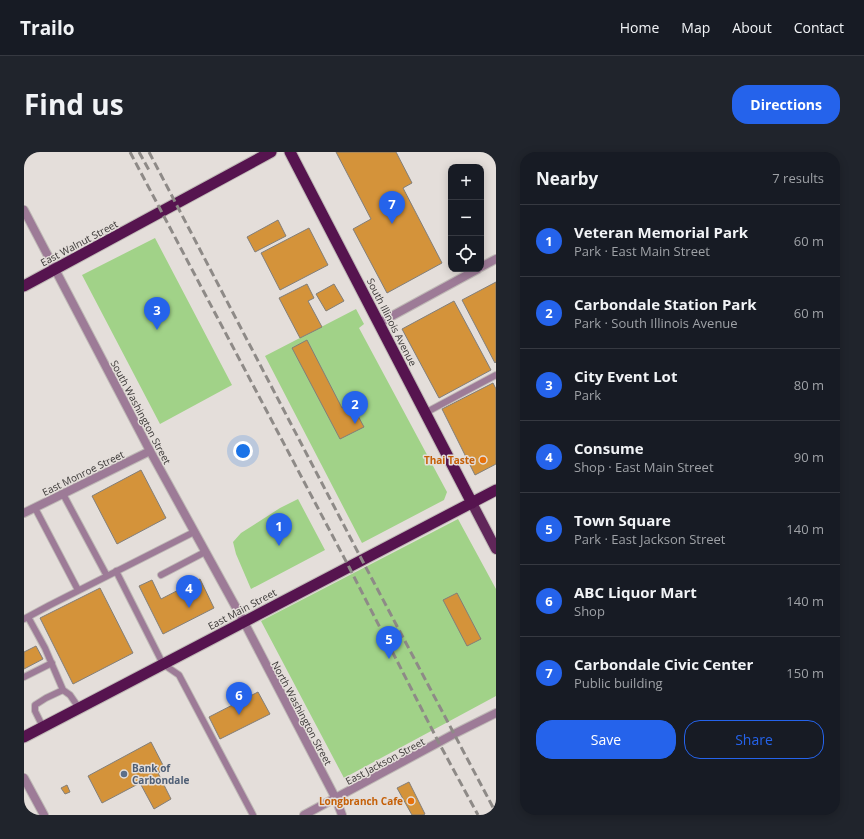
<!DOCTYPE html>
<html lang="en">
<head>
<meta charset="utf-8">
<style>
  :root { --surface:#171b24; --page:#20242c; --text:#f1f3f6; --muted:#9ea1a6; --line:#363941; --accent:#2563eb }
  body { margin:0; font-family:"Open Sans",sans-serif; background:var(--page); color:var(--text) }
  .controls { position:absolute; right:12px; top:12px; display:grid; overflow:hidden; border-radius:8px; box-shadow:0 2px 10px #0003 }
  .controls button { width:36px; height:36px; display:grid; place-items:center; padding:0; border:0; border-bottom:1px solid var(--line); background:var(--surface); color:var(--text); font:20px sans-serif }
  .you { position:absolute; left:219px; top:299px; width:14px; height:14px; margin:-10px; border:3px solid #fff; border-radius:50%; background:#1a73e8; box-shadow:0 0 0 6px #1a73e833 }
  .badge { display:grid; place-items:center; width:26px; height:26px; border-radius:50%; background:var(--accent); color:#fff; font-size:13px; font-weight:700 }
  .pin { position:absolute; translate:-50% -33px; filter:drop-shadow(0 1px 2px #0008) }
  .pin::after { content:''; position:absolute; top:21px; width:14px; height:12px; background:inherit; clip-path:polygon(0 0,100% 0,50% 100%) }
  .list { margin:0; padding:0; list-style:none }
  h2 { display:flex; justify-content:space-between; align-items:center; height:52px; margin:0; padding:0 16px; font-size:17px }
  h2 small { font-size:13px; font-weight:400; color:var(--muted) }
  .list li { display:grid; grid-template-columns:26px 1fr auto; gap:12px; align-items:center; box-sizing:border-box; height:72px; padding:0 16px; border-top:1px solid var(--line) }
  .list b { display:block; font-size:15px; white-space:nowrap }
  .list p { margin:0; font-size:13px; white-space:nowrap; color:var(--muted) }
  .list em { font-size:13px; font-style:normal; color:var(--muted) }
  .actions { display:flex; gap:8px; padding:12px 16px }
  .actions a { flex:1; padding:9px 0; border:1px solid var(--accent); border-radius:16px; text-align:center; font-size:14px; color:var(--accent) }
  .actions .main { background:var(--accent); color:#fff }
  .icon { flex:none; width:22px; height:22px; fill:none; stroke:currentColor; stroke-width:2; stroke-linecap:round; stroke-linejoin:round }
  .map { position:relative; flex:none; width:472px; height:663px; overflow:hidden; border-radius:16px }
  header { display:flex; align-items:center; gap:24px; box-sizing:border-box; height:56px; padding:0 20px; background:var(--surface); border-bottom:1px solid var(--line) }
  header strong { font-size:19px }
  nav { display:flex; gap:22px; margin-inline-start:auto; font-size:14px }
  .intro { display:flex; align-items:center; justify-content:space-between; box-sizing:border-box; height:96px; padding:0 24px }
  h1 { margin:0; font-size:28px }
  .button { padding:10px 18px; border-radius:16px; background:var(--accent); color:#fff; font-size:14px; font-weight:700 }
  main { display:flex; gap:24px; padding:0 24px }
  aside { flex:1; background:var(--surface); border-radius:16px; box-shadow:0 2px 10px #0003 }
  .map>svg:first-child { display:block }
  .green { fill:#a1d288 }
  .building { fill:#d4933a; stroke:#827e79 }
  .lines { fill:none; stroke-linecap:round; stroke-linejoin:round }
  .service-casing { stroke:#bfb9b6; stroke-width:8 }
  .minor-casing { stroke:#bfb9b6; stroke-width:10 }
  .tertiary-casing { stroke:#bfb9b6; stroke-width:10 }
  .primary-casing { stroke:#bfb9b6; stroke-width:12 }
  .trunk-casing { stroke:#bfb9b6; stroke-width:13 }
  .service { stroke:#9d7b97; stroke-width:6 }
  .minor { stroke:#9d7b97; stroke-width:8 }
  .tertiary { stroke:#9d7b97; stroke-width:8 }
  .primary { stroke:#61275a; stroke-width:10 }
  .trunk { stroke:#56144f; stroke-width:11 }
  .rail { stroke:#8e8a87; stroke-width:3; stroke-dasharray:8 4; stroke-linecap:butt }
  .food-dot { fill:#e8710a; stroke:#e4deda; stroke-width:1.5 }
  .service-dot { fill:#5c6f8a; stroke:#e4deda; stroke-width:1.5 }
  .labels { text-anchor:middle; stroke-width:3; stroke-linejoin:round; paint-order:stroke }
  .street-label { font-size:10px; fill:#3a3736; stroke:#e4deda }
  .food-label { font-size:10px; font-weight:bold; fill:#c56008; stroke:#e4deda; text-anchor:end }
  .service-label { font-size:10px; font-weight:bold; fill:#4e5e75; stroke:#e4deda; text-anchor:start }
</style>
</head>
<body>
<header>
<strong>Trailo</strong>
<nav><a>Home</a><a>Map</a><a>About</a><a>Contact</a></nav>
</header>
<div class="intro"><h1>Find us</h1><a class="button">Directions</a></div>
<main>
<div class="map">
<svg width="472" height="663" viewBox="0 0 472 663">
  <rect width="100%" height="100%" fill="#e4deda"/>
  <path class="green" d="M131,86l77,147 -72,39 -78,-149z
    M332,157l8,15 -5,4 88,164 -3,8 -82,43 -97,-187z
    M274,347l27,51 -74,39 -15,-35 -3,-12 8,-9 39,-25z
    M434,367l38,70v107l-152,82 -83,-157z"/>
  <path class="building" d="M312,0h60l16,31 -9,5 39,75 -55,30 -34,-64 18,-10z
    M254,68l8,16 -31,16 -8,-15z
    M285,76l19,37 -48,25 -19,-37z
    M472,130v80l-1,1 -33,-63z
    M283,132l7,14 -6,3 14,26 -22,11 -21,-40z
    M310,132l10,17 -18,10 -10,-17z
    M430,149l37,69 -52,28 -37,-69z
    M283,188l35,68 9,-5 13,24 -24,12 -48,-91z
    M469,231l3,6v75l-21,11 -33,-66z
    M117,318l25,48 -49,26 -25,-48z
    M176,427l14,29 -51,26 -24,-48 13,-6 9,19z
    M76,436l33,65 -60,31 -33,-66z
    M433,441l24,46 -14,7 -24,-46z
    M12,494l7,13 -19,10v-17z
    M234,540l12,22 -50,25 -11,-22z
    M127,590l14,27 -7,4 13,26 -17,10 -14,-26 -38,20 -14,-27z
    M385,630l16,32 -2,1h-11l-15,-27z
    M43,633l3,7 -5,2 -4,-6z"/>
  <g class="lines">
    <defs>
      <path id="service" d="M401,261l71,-38
        M39,342l44,82
        M11,356l43,82
        M92,419l47,93 16,11 74,140
        M137,423l44,-23
        M4,465l17,31 18,42
        M0,467l26,-14 144,-73
        M0,525l28,-14
        M19,575l-8,-16v-6l11,-7 17,-8 7,5 9,13"/>
      <path id="minor" d="M457,115l15,-8
        M355,171l99,-54
        M0,361l126,-62
        M0,626l20,37
        M280,663l150,-81 42,-21"/>
      <path id="tertiary" d="M0,58l126,241 94,171 92,177 6,16"/>
      <path id="primary" d="M448,351l24,46"/>
      <path id="trunk" d="M266,0l182,351
        M0,134l247,-134
        M0,585l472,-247"/>
    </defs>
    <use href="#service" class="service-casing"/>
    <use href="#minor" class="minor-casing"/>
    <use href="#tertiary" class="tertiary-casing"/>
    <use href="#primary" class="primary-casing"/>
    <use href="#trunk" class="trunk-casing"/>
    <use href="#service" class="service"/>
    <use href="#minor" class="minor"/>
    <use href="#tertiary" class="tertiary"/>
    <use href="#primary" class="primary"/>
    <use href="#trunk" class="trunk"/>
    <path class="rail" d="M106,0l219,415 90,176 39,72
      M115,0l11,20
      M125,0l213,408 134,253"/>
  </g>
  <g class="food-dot">
    <circle cx="459" cy="308" r="4"/>
    <circle cx="387" cy="649" r="4"/>
  </g>
  <circle class="service-dot" cx="100" cy="622" r="4"/>
  <g class="labels">
    <g class="street-label">
      <text transform="translate(55 91) rotate(-28)" y="4">East Walnut Street</text>
      <text transform="translate(368 170) rotate(63)" y="4">South Illinois Avenue</text>
      <text transform="translate(117 260) rotate(62)" y="4">South Washington Street</text>
      <text transform="translate(59 321) rotate(-26)" y="4">East Monroe Street</text>
      <text transform="translate(218 457) rotate(-28)" y="4">East Main Street</text>
      <text transform="translate(278 561) rotate(62)" y="4">North Washington Street</text>
      <text transform="translate(361 609) rotate(-28)" y="4">East Jackson Street</text>
    </g>
    <g class="food-label">
      <text x="451" y="312">Thai Taste</text>
      <text x="379" y="653">Longbranch Cafe</text>
    </g>
    <g class="service-label">
      <text x="108" y="620">Bank of<tspan x="108" dy="12">Carbondale</tspan></text>
    </g>
  </g>
</svg>
<div class="controls">
<button>+</button>
<button>−</button>
<button><svg class="icon" aria-label="locate" viewBox="0 0 24 24"><circle cx="12" cy="12" r="6"/><path d="M12 2v4M12 18v4M2 12h4M18 12h4"/></svg></button>
</div>
<div class="you"></div>
<div class="pin badge" style="left:255px;top:394px">1</div>
<div class="pin badge" style="left:331px;top:272px">2</div>
<div class="pin badge" style="left:133px;top:178px">3</div>
<div class="pin badge" style="left:165px;top:456px">4</div>
<div class="pin badge" style="left:365px;top:507px">5</div>
<div class="pin badge" style="left:215px;top:563px">6</div>
<div class="pin badge" style="left:368px;top:72px">7</div>
</div>
<aside>
<h2>Nearby<small>7 results</small></h2>
<ul class="list">
<li><span class="badge">1</span><div><b>Veteran Memorial Park</b><p>Park · East Main Street</p></div><em>60 m</em></li>
<li><span class="badge">2</span><div><b>Carbondale Station Park</b><p>Park · South Illinois Avenue</p></div><em>60 m</em></li>
<li><span class="badge">3</span><div><b>City Event Lot</b><p>Park</p></div><em>80 m</em></li>
<li><span class="badge">4</span><div><b>Consume</b><p>Shop · East Main Street</p></div><em>90 m</em></li>
<li><span class="badge">5</span><div><b>Town Square</b><p>Park · East Jackson Street</p></div><em>140 m</em></li>
<li><span class="badge">6</span><div><b>ABC Liquor Mart</b><p>Shop</p></div><em>140 m</em></li>
<li><span class="badge">7</span><div><b>Carbondale Civic Center</b><p>Public building</p></div><em>150 m</em></li>
</ul>
<div class="actions"><a class="main">Save</a><a>Share</a></div>
</aside>
</main>
</body>
</html>
